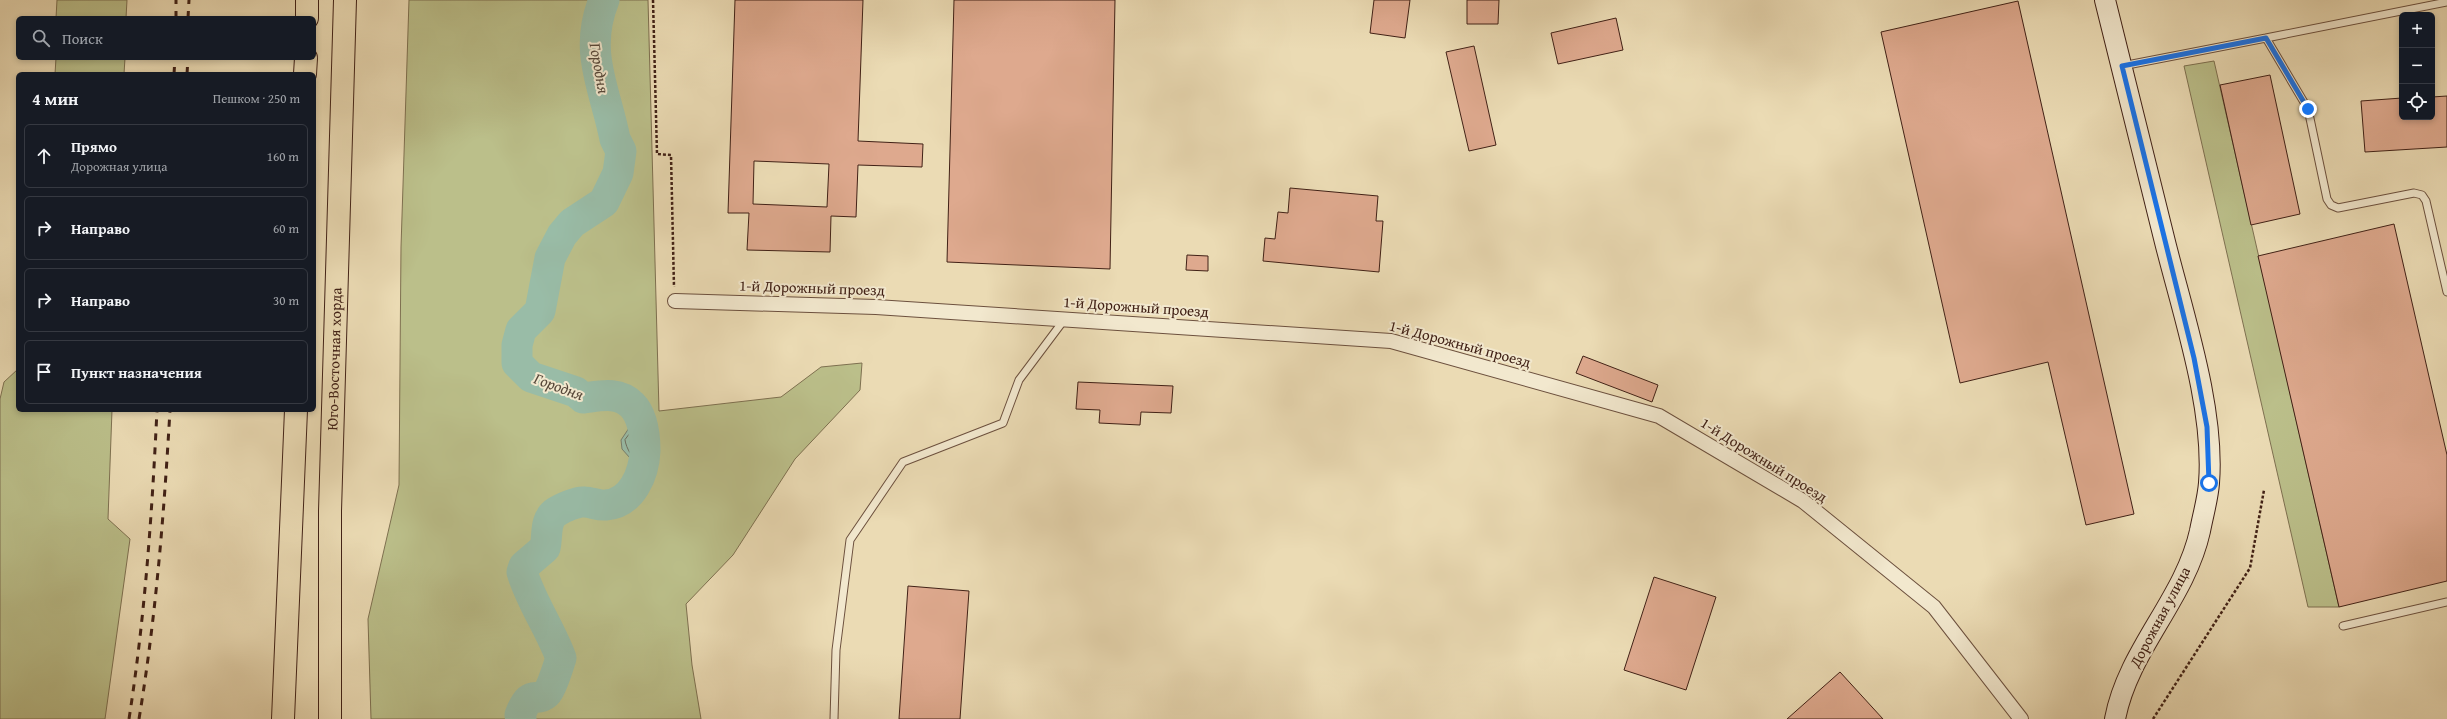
<!DOCTYPE html>
<html lang="ru">
<head>
<meta charset="utf-8">
<style>
  :root { --surface:#171b24; --page:#242831; --text:#f1f3f6; --muted:#9ea1a6; --line:#363941 }
  body { margin:0; font-family:"Gentium Book Plus",serif; background:var(--page); color:var(--text) }
  .controls { position:absolute; right:12px; top:12px; display:grid; overflow:hidden; border-radius:6px; box-shadow:0 2px 6px #0003 }
  .controls button { width:36px; height:36px; display:grid; place-items:center; padding:0; border:0; border-bottom:1px solid var(--line); background:var(--surface); color:var(--text); font:20px sans-serif }
  .stop { position:absolute; width:12px; height:12px; margin:-9px; border:3px solid #1a73e8; border-radius:50%; background:#fff }
  .stop.end { background:#1a73e8; border-color:#fff; box-shadow:0 1px 4px #0008 }
  .list { margin:0; padding:0; list-style:none }
  h2 { display:flex; justify-content:space-between; align-items:center; height:52px; margin:0; padding:0 16px; font-size:17px }
  h2 small { font-size:13px; font-weight:400; color:var(--muted) }
  .list li { display:grid; grid-template-columns:26px 1fr auto; gap:12px; align-items:center; box-sizing:border-box; height:64px; margin:0 8px 8px; padding:0 8px; border:1px solid var(--line); border-radius:6px }
  .list b { display:block; font-size:15px; white-space:nowrap }
  .list p { margin:0; font-size:13px; white-space:nowrap; color:var(--muted) }
  .list em { font-size:13px; font-style:normal; color:var(--muted) }
  .icon { flex:none; width:22px; height:22px; fill:none; stroke:currentColor; stroke-width:2; stroke-linecap:round; stroke-linejoin:round }
  .map { position:relative; flex:none; width:2447px; height:719px; overflow:hidden }
  .search { position:absolute; background:var(--surface); box-shadow:0 2px 6px #0003; left:16px; top:16px; width:300px; height:44px; display:flex; align-items:center; gap:10px; box-sizing:border-box; padding:0 14px; border-radius:6px; color:var(--muted); font-size:15px }
  .panel { position:absolute; background:var(--surface); box-shadow:0 2px 6px #0003; left:16px; top:72px; width:300px; height:340px; border-radius:6px }
  .map>svg:first-child { display:block }
  .green { fill:#bbbf8a; stroke:#7e7050 }
  .water { fill:#99bca7; stroke:#767e6d }
  .lines { fill:none; stroke-linecap:round; stroke-linejoin:round }
  .shore { stroke:#6d6e5e; stroke-width:1 }
  .river { stroke:#99bca7; stroke-width:31 }
  .building { fill:#dea98e; stroke:#412116; fill-rule:evenodd }
  .lane-casing { stroke:#6c503e; stroke-width:9 }
  .street-casing { stroke:#6c503e; stroke-width:16 }
  .secondary-casing { stroke:#412116; stroke-width:22 }
  .primary-casing { stroke:#412116; stroke-width:24 }
  .path { stroke:#412116; stroke-width:2.5; stroke-dasharray:3 2; stroke-linecap:butt }
  .lane { stroke:#f2e8ce; stroke-width:7 }
  .street { stroke:#f2e8ce; stroke-width:14 }
  .secondary { stroke:#f2e8ce; stroke-width:20 }
  .primary { stroke:#ebdbb4; stroke-width:22 }
  .rail { stroke:#412116; stroke-width:3; stroke-dasharray:7 7; stroke-linecap:butt }
  .route { stroke:#1a73e8; stroke-width:5 }
  .labels { text-anchor:middle; stroke-width:4; stroke-linejoin:round; paint-order:stroke }
  .street-label { font-size:15px; fill:#412116; stroke:#f2e8ce }
  .water-label { font-size:16px; font-style:italic; fill:#57483a; stroke:#f2e8ce }
</style>
</head>
<body>
<div class="map">
<svg width="2447" height="719" viewBox="0 0 2447 719">
  <rect width="100%" height="100%" fill="#ebdbb4"/>
  <filter id="stains"><feTurbulence type="fractalNoise" baseFrequency=".005" numOctaves="4"/><feColorMatrix values="0 0 0 0 .2 0 0 0 0 .09 0 0 0 0 .02 0 0 0 .5 -.17"/></filter>
  <radialGradient id="worn" r=".72"><stop offset=".6" stop-color="#630" stop-opacity="0"/><stop offset="1" stop-color="#630" stop-opacity=".3"/></radialGradient>
  <path class="green" d="M57,0h70l-1,18h-70z
    M409,0h239l11,411 122,-14 40,-30 41,-4 -2,27 -65,69 -62,96 -47,49 6,61 9,54h-330l-3,-100 31,-134 2,-238z
    M56,58h69l-1,16h-69z
    M2214,61l125,546h-31l-124,-541z
    M18,369v41h94l-4,109 22,20 -25,180h-105v-320l4,-17z"/>
  <path class="water" d="M633,422c5,1 14,1 19,4 12,9 4,28 -1,38l-13,3 -16,-18 -1,-9z"/>
  <g class="lines">
    <path class="shore" d="M635,427l14,3 5,16 -5,14 -7,3c-9,-2 -16,-15 -17,-23z
      M637,432l9,2 3,11 -4,11 -3,2 -11,-12 -1,-5z"/>
    <path class="river" d="M521,719l-1,-4c11,-28 15,-11 27,-22 4,-3 12,-29 14,-35 -11,-30 -30,-56 -39,-86l2,-6 21,-18c3,-12 -1,-28 11,-36 6,-4 22,-11 28,-10 8,0 14,4 22,3 26,-2 38,-31 39,-54 0,-15 -2,-35 -13,-46 -14,-14 -32,-9 -49,-7l-7,-6 -45,-15 -14,-14v-18l4,-15 19,-19 10,-53 12,-23 10,-12 32,-21 14,-29 3,-22 -6,-12c-10,-51 -32,-87 -11,-139"/>
  </g>
  <path class="building" d="M735,0h128l-5,141 65,3 -1,23 -64,-2 -2,52 -25,-1 -1,36 -83,-2 2,-37h-21zM754,161l75,3 -2,43 -74,-3z
    M954,0h161l-5,269 -163,-7z
    M1374,0h36l-5,38 -35,-5z
    M1467,0h32l-1,24h-31z
    M2018,1l116,513 -48,11 -38,-163 -88,21 -79,-351z
    M1616,18l7,32 -65,14 -7,-31z
    M1474,46l22,99 -27,6 -23,-99z
    M2270,75l30,139 -49,11 -31,-140z
    M2447,96v51l-82,5 -4,-51 41,-3v19h30v-20z
    M1290,188l88,8 -2,25h7l-4,51 -116,-11 2,-23 10,1 3,-27 10,1z
    M2394,224l53,231v126l-108,26 -81,-351z
    M1187,255l21,1v15l-22,-1z
    M1583,356l75,29 -6,17 -76,-29z
    M1078,382l95,4 -2,27 -30,-1 -1,13 -41,-2 1,-13 -24,-1z
    M1654,577l62,20 -30,93 -62,-20z
    M908,586l61,5 -9,128h-61z
    M1840,672l43,47h-96z"/>
  <g class="lines">
    <defs>
      <path id="lane" d="M2266,38l181,-36
        M2122,66l144,-28 42,71 19,90 4,6 7,3 76,-15 8,2 4,6 21,91
        M2343,626l104,-24
        M834,719l2,-69 14,-110 53,-78 100,-39 16,-43 45,-60"/>
      <path id="street" d="M675,301l201,6 515,34 268,75 144,85 131,106 87,112"/>
      <path id="secondary" d="M2105,0c20,81 40,161 60,242 18,72 50,167 44,241 -1,15 -6,32 -9,48 -15,68 -72,119 -85,188"/>
      <g id="primary">
        <path d="M307,18v-18"/>
        <path d="M305,74l1,-16"/>
        <path d="M283,719l13,-309"/>
        <path id="s1" d="M330,719v-208l15,-511"/>
      </g>
    </defs>
    <use href="#lane" class="lane-casing"/>
    <use href="#street" class="street-casing"/>
    <use href="#secondary" class="secondary-casing"/>
    <use href="#primary" class="primary-casing"/>
    <path class="path" d="M653,0l4,154 14,1 3,132
      M2153,719l97,-151 14,-78"/>
    <use href="#lane" class="lane"/>
    <use href="#street" class="street"/>
    <use href="#secondary" class="secondary"/>
    <use href="#primary" class="primary"/>
    <path class="rail" d="M176,18v-18
      M188,18l1,-18
      M174,74l1,-16
      M187,74l1,-16
      M129,719c16,-103 23,-205 28,-309
      M139,719c17,-103 25,-205 31,-309"/>
  </g>
  <g class="lines">
    <path class="route" d="M2209,483l-2,-56 -13,-69 -72,-292 144,-28 42,71"/>
  </g>
  <g class="labels">
    <g class="street-label">
      <text transform="translate(812 288) rotate(2)" y="5">1-й Дорожный проезд</text>
      <text transform="translate(1136 307) rotate(4)" y="5">1-й Дорожный проезд</text>
      <text transform="translate(1460 344) rotate(15)" y="5">1-й Дорожный проезд</text>
      <text dy="5" stroke="none"><textPath href="#s1" startOffset="360">Юго-Восточная хорда</textPath></text>
      <text transform="translate(1764 460) rotate(32)" y="5">1-й Дорожный проезд</text>
      <text transform="translate(2160 617) rotate(-62)" y="5">Дорожная улица</text>
    </g>
    <g class="water-label">
      <text transform="translate(600 68) rotate(80)" y="6">Городня</text>
      <text transform="translate(559 386) rotate(20)" y="6">Городня</text>
    </g>
  </g>
  <rect width="100%" height="100%" filter="url(#stains)"/>
  <rect width="100%" height="100%" fill="url(#worn)"/>
</svg>
<div class="controls">
<button>+</button>
<button>−</button>
<button><svg class="icon" aria-label="locate" viewBox="0 0 24 24"><circle cx="12" cy="12" r="6"/><path d="M12 2v4M12 18v4M2 12h4M18 12h4"/></svg></button>
</div>
<div class="stop" style="left:2209px;top:483px"></div>
<div class="stop end" style="left:2308px;top:109px"></div>
<div class="search"><svg class="icon" aria-label="search" viewBox="0 0 24 24"><circle cx="10" cy="10" r="6"/><path d="M15 15l6 6"/></svg>Поиск</div>
<section class="panel">
<h2>4 мин<small>Пешком · 250 m</small></h2>
<ul class="list">
<li><svg class="icon" aria-label="ahead" viewBox="0 0 24 24"><path d="M12 20V5M6 11l6-6 6 6"/></svg><div><b>Прямо</b><p>Дорожная улица</p></div><em>160 m</em></li>
<li><svg class="icon" aria-label="right" viewBox="0 0 24 24"><path d="M7 20v-9h11M14 6l5 5-5 5"/></svg><div><b>Направо</b></div><em>60 m</em></li>
<li><svg class="icon" aria-label="right" viewBox="0 0 24 24"><path d="M7 20v-9h11M14 6l5 5-5 5"/></svg><div><b>Направо</b></div><em>30 m</em></li>
<li><svg class="icon" aria-label="arrive" viewBox="0 0 24 24"><path d="M6 21V4h12l-3 4 3 4H6"/></svg><div><b>Пункт назначения</b></div></li>
</ul>
</section>
</div>
</body>
</html>
